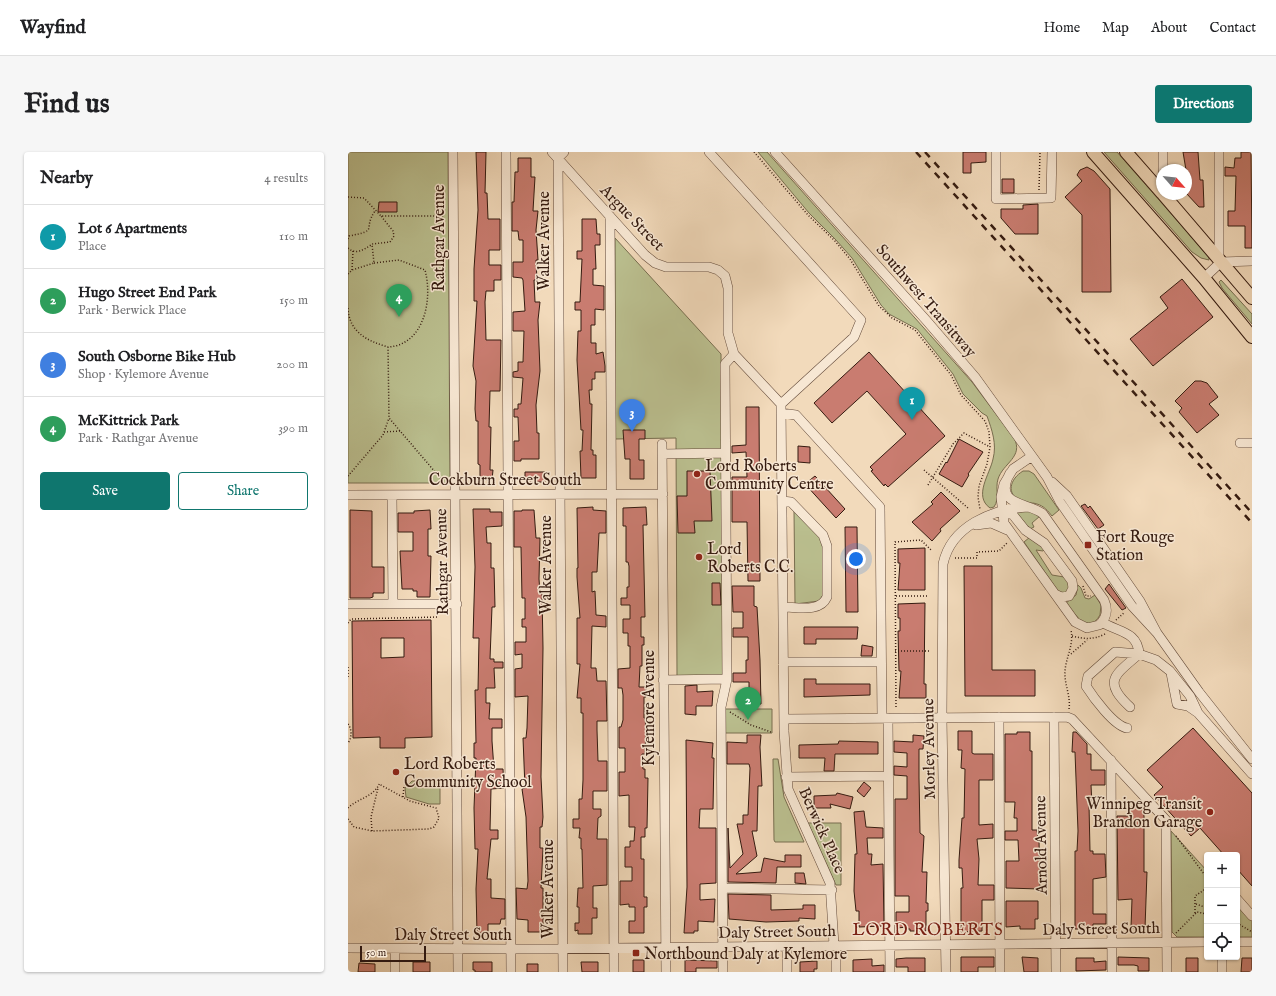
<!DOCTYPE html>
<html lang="en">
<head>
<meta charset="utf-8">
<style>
  :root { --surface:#fff; --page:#f6f6f6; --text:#202124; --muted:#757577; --line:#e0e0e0; --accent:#0f766e }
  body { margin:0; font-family:"IM FELL English",serif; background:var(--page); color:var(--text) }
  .controls { position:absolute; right:12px; bottom:12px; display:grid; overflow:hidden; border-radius:4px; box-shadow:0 1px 3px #0004 }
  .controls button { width:36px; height:36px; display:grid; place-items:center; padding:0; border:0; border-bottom:1px solid var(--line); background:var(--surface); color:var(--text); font:20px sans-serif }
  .compass { position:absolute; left:808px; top:12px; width:36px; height:36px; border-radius:50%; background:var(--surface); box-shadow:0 1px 3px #0004; rotate:117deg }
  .scale { position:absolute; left:12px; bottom:10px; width:66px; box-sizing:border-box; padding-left:4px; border:2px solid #351b10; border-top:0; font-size:11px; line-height:14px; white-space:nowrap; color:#351b10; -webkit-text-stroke:3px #f7e7d3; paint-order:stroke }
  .you { position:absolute; left:508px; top:407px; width:14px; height:14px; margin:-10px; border:3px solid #fff; border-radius:50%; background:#1a73e8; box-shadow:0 0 0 6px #1a73e833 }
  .badge { display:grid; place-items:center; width:26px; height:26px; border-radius:50%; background:var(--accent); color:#fff; font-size:13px; font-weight:700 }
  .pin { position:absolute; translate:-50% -33px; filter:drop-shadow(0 1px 2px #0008) }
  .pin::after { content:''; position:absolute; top:21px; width:14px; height:12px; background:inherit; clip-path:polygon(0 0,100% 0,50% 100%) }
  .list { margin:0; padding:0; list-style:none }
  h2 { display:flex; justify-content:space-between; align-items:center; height:52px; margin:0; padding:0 16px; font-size:17px }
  h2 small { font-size:13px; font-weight:400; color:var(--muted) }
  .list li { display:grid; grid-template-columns:26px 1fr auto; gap:12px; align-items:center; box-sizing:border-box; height:64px; padding:0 16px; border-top:1px solid var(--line) }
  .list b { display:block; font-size:15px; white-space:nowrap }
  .list p { margin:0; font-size:13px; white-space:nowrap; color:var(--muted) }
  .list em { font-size:13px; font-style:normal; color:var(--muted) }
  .actions { display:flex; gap:8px; padding:12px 16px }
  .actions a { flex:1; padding:9px 0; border:1px solid var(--accent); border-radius:4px; text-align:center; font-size:14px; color:var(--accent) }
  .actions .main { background:var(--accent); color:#fff }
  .icon { flex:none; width:22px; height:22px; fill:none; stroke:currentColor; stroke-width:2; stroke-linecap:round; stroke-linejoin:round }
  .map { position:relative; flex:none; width:904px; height:820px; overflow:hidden; border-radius:4px }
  header { display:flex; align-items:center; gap:24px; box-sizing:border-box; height:56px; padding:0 20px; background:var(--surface); border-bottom:1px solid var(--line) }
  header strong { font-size:19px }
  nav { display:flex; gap:22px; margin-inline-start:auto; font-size:14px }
  .intro { display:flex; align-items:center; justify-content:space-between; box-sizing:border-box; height:96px; padding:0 24px }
  h1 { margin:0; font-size:28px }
  .button { padding:10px 18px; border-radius:4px; background:var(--accent); color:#fff; font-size:14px; font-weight:700 }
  main { display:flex; gap:24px; padding:0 24px }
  aside { flex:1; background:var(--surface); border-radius:4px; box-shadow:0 1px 3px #0004 }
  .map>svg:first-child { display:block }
  .green { fill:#bbc090; stroke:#786e50 }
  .building { fill:#c97c70; stroke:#351b10; fill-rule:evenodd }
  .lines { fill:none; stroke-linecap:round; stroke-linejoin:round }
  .minor-casing { stroke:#644b3b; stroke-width:10 }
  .major-casing { stroke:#351b10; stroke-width:14 }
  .path { stroke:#351b10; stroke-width:1.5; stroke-dasharray:1 2; stroke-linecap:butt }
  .minor { stroke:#f7e7d3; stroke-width:9 }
  .major { stroke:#f2dabb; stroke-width:12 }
  .rail { stroke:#351b10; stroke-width:2.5; stroke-dasharray:7 7; stroke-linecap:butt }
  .poi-dot { fill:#8f2418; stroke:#f7e7d3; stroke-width:1.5 }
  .labels { text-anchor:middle; stroke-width:3; stroke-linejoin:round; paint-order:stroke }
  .street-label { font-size:16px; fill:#351b10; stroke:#f7e7d3 }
  .poi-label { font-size:16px; fill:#351b10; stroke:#f7e7d3; text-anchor:start }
  .neighbourhood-label { font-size:17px; letter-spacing:1px; fill:#7a1f14; stroke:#f7e7d3 }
</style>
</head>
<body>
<header>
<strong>Wayfind</strong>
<nav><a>Home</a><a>Map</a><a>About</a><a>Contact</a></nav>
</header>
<div class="intro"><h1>Find us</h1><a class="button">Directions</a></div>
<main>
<aside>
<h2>Nearby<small>4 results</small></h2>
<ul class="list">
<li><span class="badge" style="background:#0f9aa8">1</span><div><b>Lot 6 Apartments</b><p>Place</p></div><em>110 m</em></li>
<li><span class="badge" style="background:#2e9e5b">2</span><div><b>Hugo Street End Park</b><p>Park · Berwick Place</p></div><em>150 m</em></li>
<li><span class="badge" style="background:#3f7fe0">3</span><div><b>South Osborne Bike Hub</b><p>Shop · Kylemore Avenue</p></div><em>200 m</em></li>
<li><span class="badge" style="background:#2e9e5b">4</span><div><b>McKittrick Park</b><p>Park · Rathgar Avenue</p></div><em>390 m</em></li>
</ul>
<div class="actions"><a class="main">Save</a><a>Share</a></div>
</aside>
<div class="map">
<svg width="904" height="820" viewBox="0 0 904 820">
  <rect width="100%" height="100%" fill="#f2dabb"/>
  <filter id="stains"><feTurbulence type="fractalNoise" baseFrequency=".005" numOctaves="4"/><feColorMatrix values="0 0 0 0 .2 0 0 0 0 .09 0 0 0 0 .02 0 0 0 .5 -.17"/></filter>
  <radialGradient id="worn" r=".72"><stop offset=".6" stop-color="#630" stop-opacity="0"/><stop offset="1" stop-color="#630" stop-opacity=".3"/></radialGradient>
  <path class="green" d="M0,0h100l2,331h-102z
    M410,0h9l205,230 42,56c10,19 -11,25 -16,41 -3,10 2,19 -4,28l-4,1c-17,-12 0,-34 3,-49 4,-15 -1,-29 -6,-43l-5,-3 -19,-19 -10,-20 -36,-45 -28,-15 -8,-9 -29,-47 -16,-18 -27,-27z
    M756,0h13l92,105v3l-8,-2 -9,-6z
    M267,86l106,116 2,322 -46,1 -1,-239 -61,1z
    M873,128l31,34v10l-30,-36 -3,-6z
    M675,319h6l5,3 25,36 -7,6c-4,-5 -8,-10 -15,-12 -4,-2 -10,0 -15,-2 -17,-8 -12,-23 1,-31z
    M680,358l12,6 -8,7 2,4 -4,2 -13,-16z
    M446,359l26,27 3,9v48l-4,6 -24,3z
    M682,385l15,12 -2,2 -7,-1 16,25 12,2 4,5 1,8 -5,4 -6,-3 -34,-49z
    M730,433l3,3 4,10 4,1 6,-4 6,10 -1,10c-12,21 -26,-2 -34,-12l10,-8z
    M375,557h49v24h-49z
    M425,607h5l6,38 20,45h-29l-1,-2z
    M64,629h28v23h-11l-23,-7 -1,-9z
    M460,671h33v62h-5z
    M823,679l36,40v66h-30l-5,-5z
    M889,752l15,17v16h-15z"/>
  <path class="building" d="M128,0h10l-1,41h2l1,26h12v31h-11v15h12v15h-7v11h-8l-1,11 1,38h15l-1,51h-10l-1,36h2l-1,43h3l-1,10h-12v-15l-2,-1v-43h-2l-1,-12 1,-28 -3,-15 4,-65h-3v-32l4,-59z
    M615,0h23v10l-15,1v10h-8z
    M835,0h15l2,28h3l1,27h-5l-13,-14v-23z
    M893,0h10l1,96h-7v-22h-17v-15h7l1,-35h-11v-9l9,1 1,-10h6z
    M170,6h13v19h4l-2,34h5l-2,19 2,30h-2l1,20h-3l1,22h5l-2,18 2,51 -4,34 1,28h2v26h-18v2h-7v-20h5l-1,-24h-4v-8h4v-5h3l2,-26 -10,-1v-5l5,-1v-9h5l1,-31h-11v-19l12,-1 -2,-31 -1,-2 -9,-1v-15h10v-22h-4l-1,-9h-6v-29h2l1,-30h3z
    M739,15l7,4 16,18 1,103h-29v-77l-17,-18 17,-16 -5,-6 3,-5z
    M654,27h12v14h-12z
    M31,50h18v10h-19z
    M690,52v30h-23l-14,-16v-9h22v-4z
    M234,67h14l1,15h3v11h-5l1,24h-3v16l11,1v24l-9,-1v16h-4v18h5v11l7,-2 2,14v6h-10v7h-3v11h-3l1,14h2l-1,46h2v5h3v23h-15l-1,-27h2l1,-21h-2l-4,-70 1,-29h3v-21h-6v-8h5l2,-43h-5v-8h5z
    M834,127l31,38 -60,49 -23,-27 38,-31 -8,-11z
    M521,200l76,84 -57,51 -3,-3 -1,2 -13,-15 2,-1 -3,-3 36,-33 -39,-43 -35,32 -18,-20z
    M847,229h6l6,2 11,14 -9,7 10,11 -22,18 -18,-21 3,-4 -7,-7z
    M398,255h13l1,174h-12l-1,-59h-15v-45h15l-1,-25 -14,1v-7l14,-1z
    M275,278h22v9h-6v21h5v19h-14v-20h-5z
    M611,287l24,13 -15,22 1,1 -7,12 -23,-13 7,-12 1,1z
    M450,294l12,1v16l-12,-1z
    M339,319h23l2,50h-18l1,12h-17l-1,-37h10z
    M177,320h20v10h-20z
    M467,324l30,33 -9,9 -31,-34z
    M593,340l19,19 -20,18 1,2 -9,10 -20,-19 21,-18 -2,-2z
    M737,352l3,4 2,-2 14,19 -6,4 -17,-23z
    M245,355v3l13,1v22h-7l-2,39h-5v20l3,-1 1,24 10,1v11l-14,-1 -1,42h5l1,13h9l1,40h-10v9l1,31h9v30h-14v18h8v7l-3,2 -1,21h10v46l-14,1v22h4v10h-5v16h-14v-4l-3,1v-8h4v-16h-2l1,-19h5l-1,-39h-1v-11h-2l1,-10h-7v-9h6v-20h3l1,-19v-67h-2v-15h-4l3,-34h-3v-46h3l-3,-41v-9h1l-1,-60z
    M298,355l1,18h-4l2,92h-4v20h3v8h-2v21h-2l-1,21h7v10h-2v21h1l1,10 -1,26h-3l1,15h2v9h3l-1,50h-2v9h-4v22h3v38h3v10h-3v26h-15v-12h6v-14h-6v-3l-9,1v-24h12v-14h-7v-20h5v-6h4l1,-14h-6v-32l-10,1v-24h6v-24h-6v-21h2l2,-7v-25l-1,-7h-4v-19l12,-1v-22h-2v-13h-5v-14h7v-14h-9v-7h6v-11h2v-21l-1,-4h-2v-36h-3v-18z
    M125,357h17v3h12v14l-16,1 1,16h4v25h3l1,39h-3l-2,52h4v3h9v6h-9l1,20h-9v15h4l-1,16h13v9h-10v13l2,28h9l1,19 -13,1 -1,41h8v9h-7l-4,40h4v19l14,1v20h-4l-1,5h-12v9h-11l-1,-44 2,-40h-3l-1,-41 2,-50h-2v-15h2l-1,-53h3l1,-52h-6l2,-71z
    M2,358l22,1v56h12v26h-11v4l-3,1h-20z
    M82,358l1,19h-3v27h3l-1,41h-13v-6h-4v-2h-11l-2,-38h13v-19h-15v-19h16v-2z
    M174,358h12l2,28h4l-1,41 1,14h2l1,55 -2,129 2,40 -1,10h-2v21h3l-2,40h2v44h-15v-12l-11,-1 -1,-31 11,1 1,-8 -2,-64 -4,-28 3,-1 -2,-50h3l1,-10 1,-32 -13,1v-28l7,-1v-14l-7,1v-13h11v-15h-4v-8h3v-21h-3l-1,-51h-7v-36h8z
    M497,375h12l1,85h-12z
    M577,396v42h-27l2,-27h-2v-14z
    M616,414h28v104h43v26h-70z
    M364,431h8l1,22h-9z
    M761,432l17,24 -4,2 -17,-21z
    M384,434h22v20l3,1 3,53 1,44h-12v-22h-16v-9h13v-13h2v-23h-15v-9h10v-16h-10z
    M577,451l-1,81h2v14h-27l2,-27h-2l-1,-40h2v-13h-2v-14z
    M83,468l1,117 -27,1v10h-25v-11l-27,1 -1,-117zM33,486h23v19l-23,1z
    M456,475h54l-1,12h-41v5h-12z
    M514,493l11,2 -1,9h-11z
    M456,527h12v5h54v11l-66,2z
    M349,533v7l16,-1 -1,15h-16v9l-11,-1v-28z
    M845,576l59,65v93l-15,-17v-14h-13l-24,-27 -9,8 -37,-41 9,-8 -16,-17z
    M610,579h14v22l2,1h19v26h-14v45l14,-1v14l-16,1 2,20 -1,26h16v15h-12v31l-21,1v-44h2l-1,-20h-3v-8l3,-42h2l1,-49 -4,-1 1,-18h-4z
    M669,580h13v19h2v79h5l1,10h1l1,49 -34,-1v-27h13l-1,-21h-13v-9h12v-13h-3l1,-16h-10v-68h12z
    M725,580h3l11,12v10h4v16h14v15h-14l1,20h-3l1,46h3v3h12l1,23 -13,2v35h13v10h-13v5h-18v-78h2l1,-20 -3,-79h-3z
    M399,583h14l-1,12 2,39h-4l-1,45h-5l5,25 -21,18 25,-2 3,-14 21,4v-7h16v12h-24l-1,16 -48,-1v-54l2,40 13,-14 -6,-30h6v-9h5l2,-47 -1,-4h-22v-22l20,1z
    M565,583l11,1 -1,13h-4v29l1,55 4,3 -2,36h5l-1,31h2v8h-2v20h-16v-2h-3v-2l-10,1 -1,-3v-13h13v-16h-14v-97h12v-23l-13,-1v-9l13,1v-14l-13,-1v-11l19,1z
    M338,588l27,3 -1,15h2l-1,51h-13l-1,19h17v55l-16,1v16l15,-1 -1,23 -16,-1v10h-4v2h-10l3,-46z
    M491,589l39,1v12h-43l-1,17h-10l1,-13h-26v-13l39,-1z
    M516,630l7,6 -7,9 -7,-6z
    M489,641l16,4 -3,12 -20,-5 1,4h-17v-12l22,-1z
    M782,655h14v65h3l-2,56h-14l1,-29 -14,1 -1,-84h13z
    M516,659l2,16 17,1v10h-16l1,16h4l-1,11 12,-1 1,62 -25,1v-16h-3l-2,-20 1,-37h2l-3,-42z
    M447,721h9l2,11 -11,-1z
    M380,742l43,1v15l32,-1v-4h12v14l-16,-1v3l-33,1 -37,-3z
    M658,749h32v18h-3v10h-15v-3l-14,1z
    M613,805h33v10h-16v5h-17z
    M674,805l16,1v14h-14z
    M770,805l31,1v13h-11v-5l-4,-1h-16z
    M558,806h19v14h-17v-5h-12v-8z
    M728,806h18v4l12,-1v9l-30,1z
    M838,806h12v14h-12z
    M894,806h10v14h-11z
    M524,807v7l12,-1v7h-31v-12z
    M285,808h11v12h-11z
    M337,808l32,1v7h-21v4h-11z
    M469,809v8h-3v3h-14v-10z
    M65,810h17v10h-17z
    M125,810h19v10h-17v-2h-2z
    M233,810h17v10h-16z
    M11,811l16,1v8h-17z
    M179,812h11v8h-11z"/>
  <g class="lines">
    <defs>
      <path id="minor" d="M105,0l5,820
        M158,0l5,820
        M204,0l93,103 10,8 11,4h43l9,3 7,6 3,12v45l6,21 47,50
        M361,0l152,168 -7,17 -73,67
        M427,0l151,168 49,57 72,100 13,25 72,104 25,27
        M648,0v47l55,-1 1,-46
        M815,0v18
        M871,0v108
        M262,64l4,756
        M856,126l17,-16 31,-1
        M433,252l3,327 4,58 42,94 4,62
        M433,261l15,2 84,92 2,211
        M892,291h12
        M314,292l4,528
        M314,302l63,-1
        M662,321c-18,34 20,29 33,41l61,86c4,9 3,18 -5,25l-12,3 -12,-6 -71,-99 -3,-26 3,-13 9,-15 19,-13
        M704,330l15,14 73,105 17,32 42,59 53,67
        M0,343l315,-1
        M44,343l1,109
        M434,349l9,1 32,33 4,11v51c-7,16 -30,10 -44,10
        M656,360l9,3 12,15 19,13 28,38 1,7 -4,8 -8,1 -6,-3
        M628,373l15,-2 16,7
        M0,452h109
        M754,470c15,10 36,9 37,32l-24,-2 -27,24 -2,10c7,11 28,40 41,42
        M435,510h98
        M823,521l6,31 11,2 10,7
        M315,528l64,-1
        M782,555c-28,-26 -15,-32 9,-53l17,6 14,11 20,25 8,17 54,61
        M651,565l1,255
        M706,565l2,255
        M540,566l2,254
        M436,567l283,-2 5,2 94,101 1,152
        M763,608l1,212
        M438,625l102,-1
        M374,736l110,2
        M889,747l15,17
        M889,790h15
        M488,793v27
        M439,794v26
        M0,796l162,1 697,-7
        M47,797v23
        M874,805v15
        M215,820l-5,-814 6,-6
        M375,820l-2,-265 6,-28 -2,-315 9,-10
        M598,820l-4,-254 1,-154c8,-38 49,-55 85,-57"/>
      <path id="major" d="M745,0l111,126 48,59
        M778,0l36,41
        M815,42l89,104"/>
    </defs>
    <use href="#minor" class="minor-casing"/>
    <use href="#major" class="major-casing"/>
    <path class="path" d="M406,0l54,63 27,26 15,18 29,47 13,12 23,12 36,45 10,20 24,26 4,11 1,15 -3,17 -8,22 -1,11 2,12
      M691,38l1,-38
      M0,45l16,1 17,18h63
      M0,87l1,-3c31,-6 13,-6 26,-25
      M0,96c8,7 15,2 23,-3
      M26,111l25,-3 26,10c8,30 -1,75 -37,77l1,71 53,62 1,4
      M4,118l1,-19
      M0,122l4,-4 22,-7 -2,-19 18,-2 4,-6 -1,-5 -12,-15
      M0,156c1,24 19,33 40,39
      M36,280l16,-1
      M576,318l44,38
      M0,324l35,-41 6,-17
      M580,333l25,-41 11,-11 26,14
      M607,406h22v-6l22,-1 8,-8
      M735,434l3,10h5
      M548,444h32
      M768,468l9,-8
      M0,471l3,-4 88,-2
      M724,484c12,3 21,4 33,-2
      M547,499h34
      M723,502l16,-14
      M0,515v11
      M548,555l-1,-165 26,-2 10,10
      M721,557c2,-13 -5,-25 -4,-38 1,-14 9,-26 6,-41
      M382,560l21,13 20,7
      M0,572c4,5 4,14 0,19
      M55,645l1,-11 3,-4
      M0,656c10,-10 27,-11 32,-26
      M0,667l6,8 18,4 57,-2 5,-2 5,-9 -3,-10 -26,-7 -31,-17
      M24,679l-1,-14 7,-29
      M828,684l31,42
      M848,752l11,4
      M847,761v-17l12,-8
      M857,762l2,-4
      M889,771l15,9
      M828,781l21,-21 10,2"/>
    <use href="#minor" class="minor"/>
    <use href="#major" class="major"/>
    <path class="rail" d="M568,0l336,371
      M577,0l327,361"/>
  </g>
  <g class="poi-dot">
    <circle cx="349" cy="322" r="4"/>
    <rect x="736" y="389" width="8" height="8" rx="2"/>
    <circle cx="351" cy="405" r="4"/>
    <circle cx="48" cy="620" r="4"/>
    <circle cx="862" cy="660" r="4"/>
    <rect x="284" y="797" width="8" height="8" rx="2"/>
  </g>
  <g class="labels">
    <g class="street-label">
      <text transform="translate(285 65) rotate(46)" y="6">Argue Street</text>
      <text transform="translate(90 86) rotate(-90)" y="6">Rathgar Avenue</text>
      <text transform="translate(195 89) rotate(-90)" y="6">Walker Avenue</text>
      <text transform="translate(579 148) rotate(49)" y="6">Southwest Transitway</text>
      <text x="157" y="333">Cockburn Street South</text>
      <text transform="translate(93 410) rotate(-91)" y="6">Rathgar Avenue</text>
      <text transform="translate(197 413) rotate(-90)" y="6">Walker Avenue</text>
      <text transform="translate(300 556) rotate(-90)" y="6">Kylemore Avenue</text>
      <text transform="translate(580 597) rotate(-91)" y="6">Morley Avenue</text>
      <text transform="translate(475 678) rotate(66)" y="6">Berwick Place</text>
      <text transform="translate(692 693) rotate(-91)" y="6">Arnold Avenue</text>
      <text transform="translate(199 737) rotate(-90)" y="6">Walker Avenue</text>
      <text transform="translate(753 776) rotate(-1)" y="6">Daly Street South</text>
      <text transform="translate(429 779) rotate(-1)" y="6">Daly Street South</text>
      <text x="105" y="788">Daly Street South</text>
    </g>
    <g class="poi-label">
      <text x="357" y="319">Lord Roberts<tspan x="357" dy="18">Community Centre</tspan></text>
      <text x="748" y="390">Fort Rouge<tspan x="748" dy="18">Station</tspan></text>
      <text x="359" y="402">Lord<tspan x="359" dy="18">Roberts C.C.</tspan></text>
      <text x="56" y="617">Lord Roberts<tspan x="56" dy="18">Community School</tspan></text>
      <text x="854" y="657" text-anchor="end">Winnipeg Transit<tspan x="854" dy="18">Brandon Garage</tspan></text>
      <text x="296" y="807">Northbound Daly at Kylemore</text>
    </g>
    <g class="neighbourhood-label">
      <text x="580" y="783">LORD ROBERTS</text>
    </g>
  </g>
  <rect width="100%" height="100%" filter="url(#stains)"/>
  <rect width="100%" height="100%" fill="url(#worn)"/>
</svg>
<div class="controls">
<button>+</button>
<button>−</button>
<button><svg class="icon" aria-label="locate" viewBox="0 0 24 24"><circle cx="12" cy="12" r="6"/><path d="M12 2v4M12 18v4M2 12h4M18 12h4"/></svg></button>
</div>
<svg class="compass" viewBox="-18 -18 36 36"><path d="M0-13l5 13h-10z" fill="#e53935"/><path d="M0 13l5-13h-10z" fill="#757577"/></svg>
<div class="scale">50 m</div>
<div class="you"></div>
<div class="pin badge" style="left:564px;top:268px;background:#0f9aa8">1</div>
<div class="pin badge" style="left:400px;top:568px;background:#2e9e5b">2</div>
<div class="pin badge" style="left:284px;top:280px;background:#3f7fe0">3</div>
<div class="pin badge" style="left:51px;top:165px;background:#2e9e5b">4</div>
</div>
</main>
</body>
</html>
